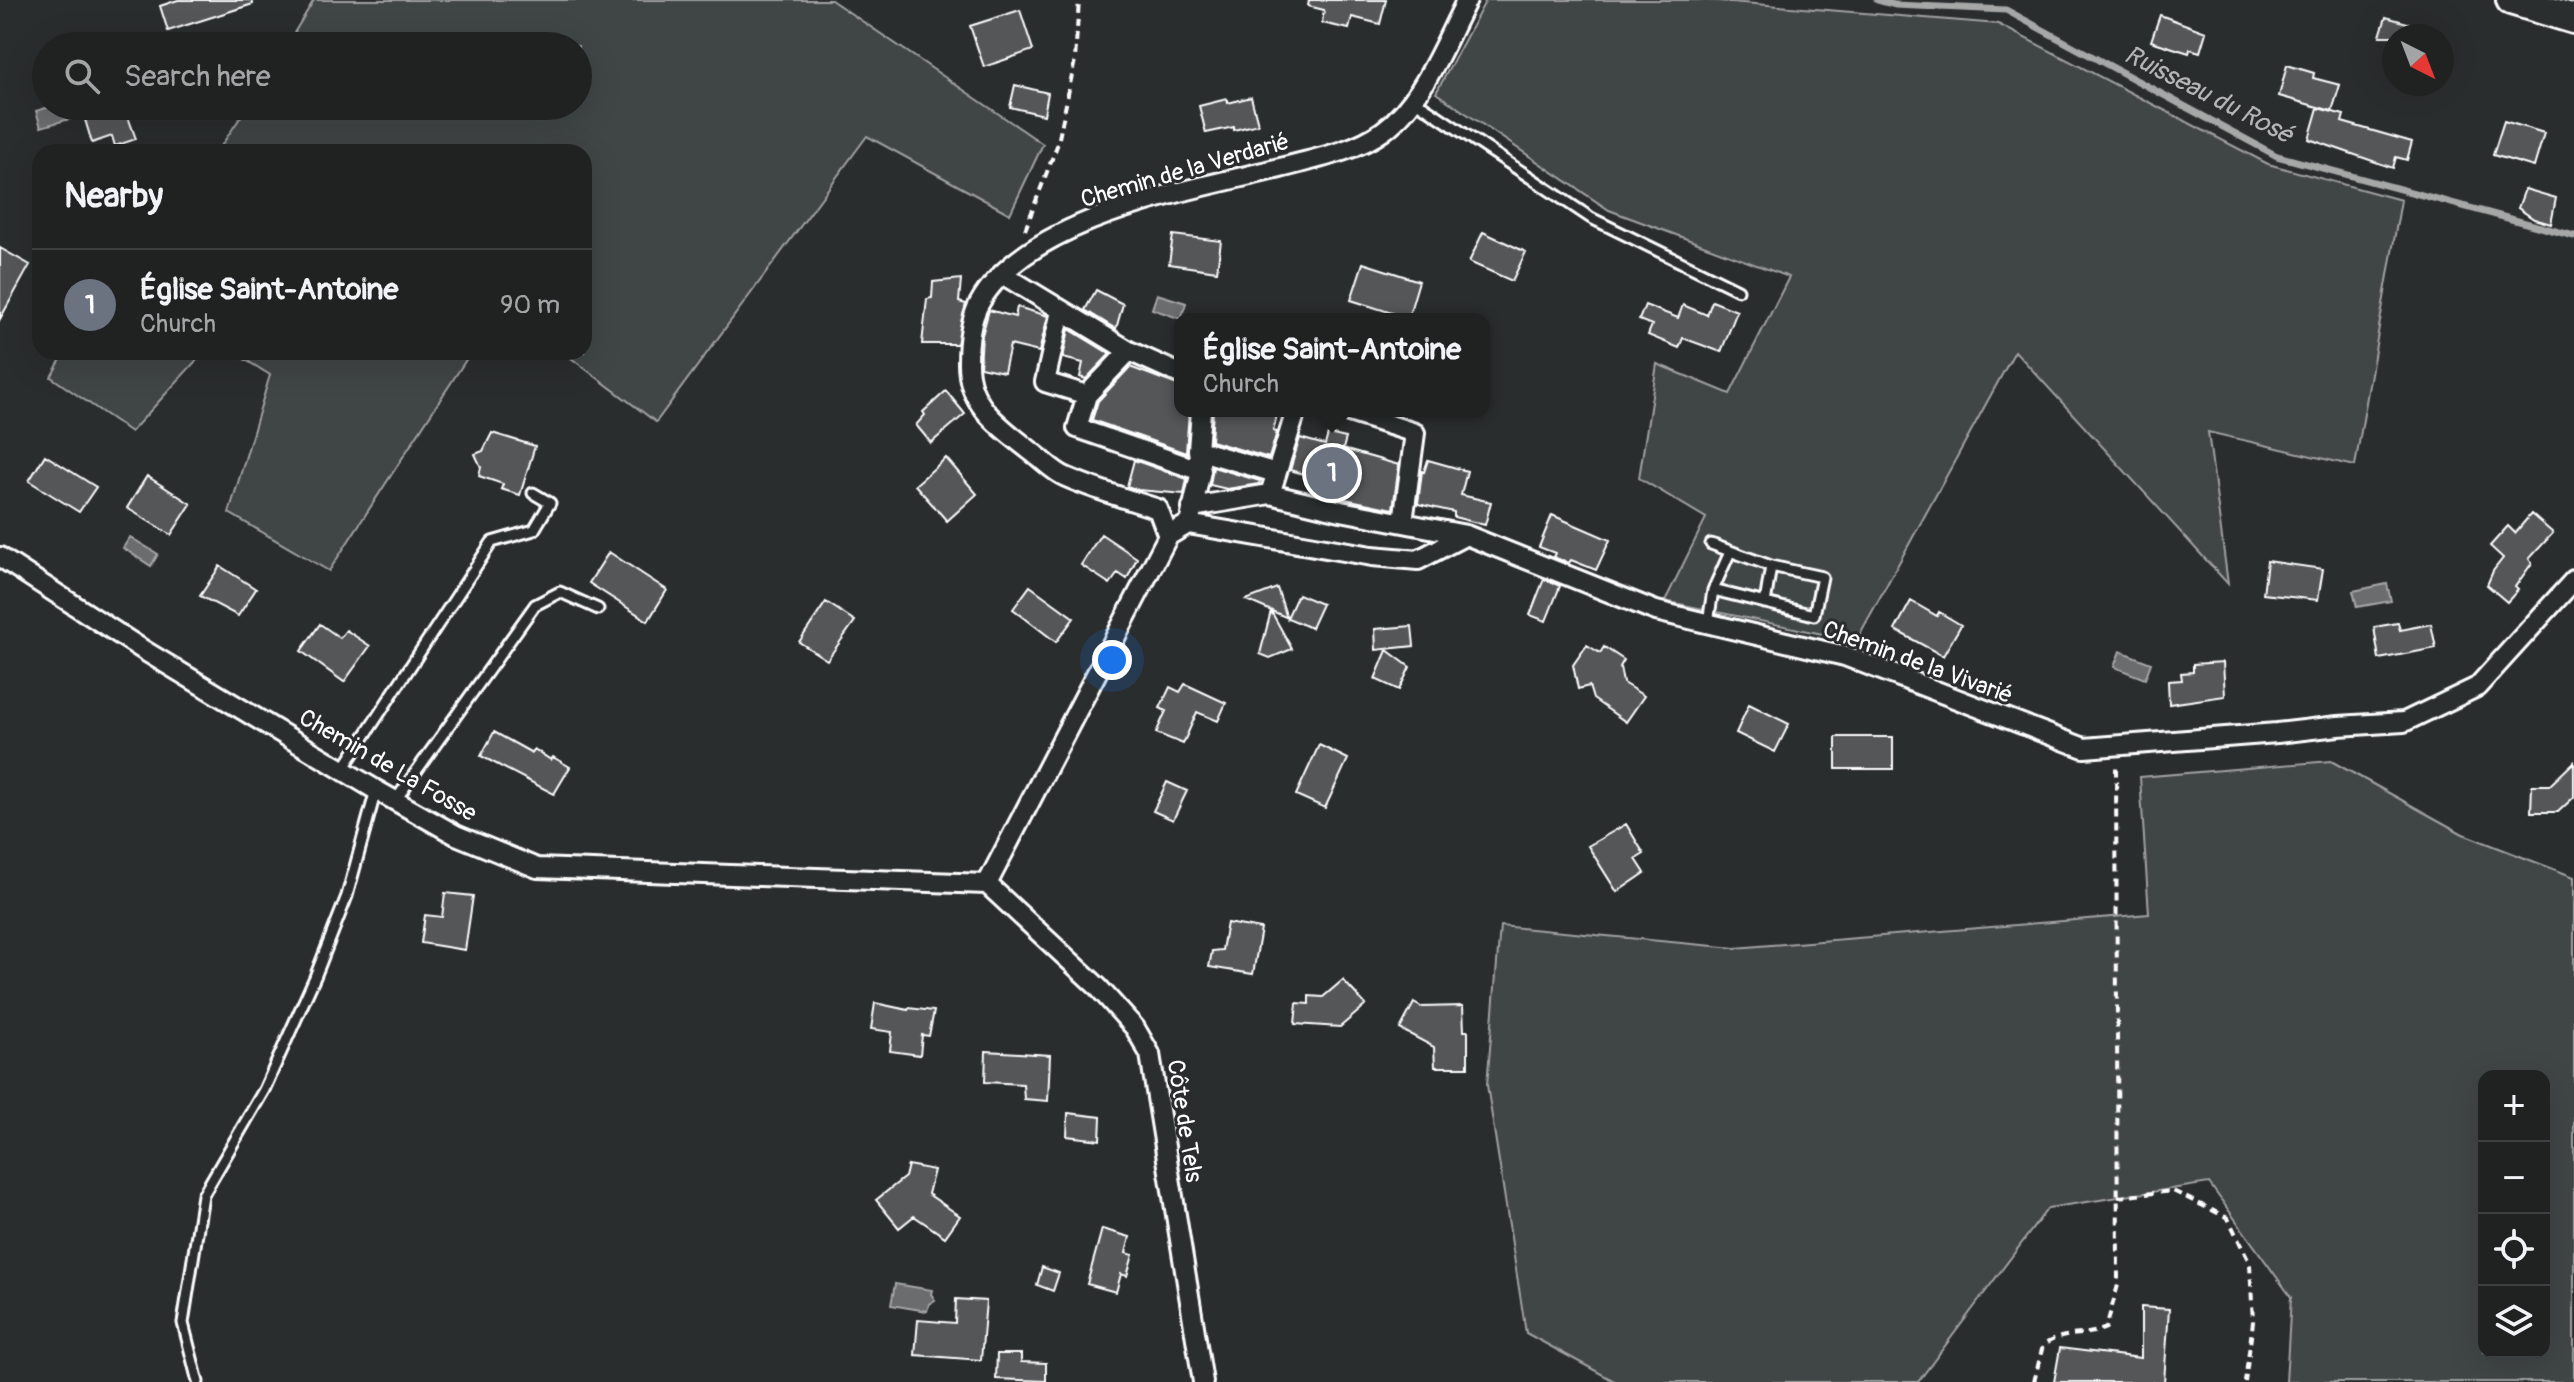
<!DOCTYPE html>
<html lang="en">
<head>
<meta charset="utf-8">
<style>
  :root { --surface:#202222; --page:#2d2f2f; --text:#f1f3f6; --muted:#a2a4a5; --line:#3d3f40; --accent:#ffd166 }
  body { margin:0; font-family:Pangolin,sans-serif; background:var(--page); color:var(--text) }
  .controls { position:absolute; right:24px; bottom:24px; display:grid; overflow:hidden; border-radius:16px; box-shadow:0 8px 32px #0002 }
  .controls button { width:72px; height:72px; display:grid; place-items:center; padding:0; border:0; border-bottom:2px solid var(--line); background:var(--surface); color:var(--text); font:40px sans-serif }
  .compass { position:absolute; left:2382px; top:24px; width:72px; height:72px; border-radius:50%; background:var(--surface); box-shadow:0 8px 32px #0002; rotate:138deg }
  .you { position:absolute; left:1112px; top:660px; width:28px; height:28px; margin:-20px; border:6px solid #fff; border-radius:50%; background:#1a73e8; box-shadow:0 0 0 12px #1a73e833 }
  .badge { display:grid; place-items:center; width:52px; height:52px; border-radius:50%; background:var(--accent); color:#fff; font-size:26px; font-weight:700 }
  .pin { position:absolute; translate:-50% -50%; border:4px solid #fff; box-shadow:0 2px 8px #0006 }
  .popup { position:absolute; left:1174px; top:313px; width:316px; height:104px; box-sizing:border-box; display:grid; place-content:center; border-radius:16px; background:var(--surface); filter:drop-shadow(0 2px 6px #0005); font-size:26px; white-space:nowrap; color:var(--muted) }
  .popup b { font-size:30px; color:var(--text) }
  .popup::after { content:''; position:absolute; left:50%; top:100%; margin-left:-16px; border:16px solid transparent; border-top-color:var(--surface) }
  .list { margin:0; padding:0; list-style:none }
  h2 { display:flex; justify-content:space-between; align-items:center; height:104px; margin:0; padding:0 32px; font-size:34px }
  h2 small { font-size:26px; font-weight:400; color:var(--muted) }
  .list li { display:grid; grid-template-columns:52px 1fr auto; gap:24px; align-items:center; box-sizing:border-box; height:112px; padding:0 32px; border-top:2px solid var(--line) }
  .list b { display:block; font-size:30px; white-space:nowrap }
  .list p { margin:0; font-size:26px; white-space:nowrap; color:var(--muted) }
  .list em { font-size:26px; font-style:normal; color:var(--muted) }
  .icon { flex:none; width:44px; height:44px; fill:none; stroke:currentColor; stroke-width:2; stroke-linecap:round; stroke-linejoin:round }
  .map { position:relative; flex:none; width:2574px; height:1382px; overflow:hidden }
  .search { position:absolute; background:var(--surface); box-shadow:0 8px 32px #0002; left:32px; top:32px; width:560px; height:88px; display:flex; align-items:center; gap:20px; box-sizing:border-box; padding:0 28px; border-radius:44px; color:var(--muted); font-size:30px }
  .panel { position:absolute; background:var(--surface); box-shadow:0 8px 32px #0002; left:32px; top:144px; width:560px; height:216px; border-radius:24px }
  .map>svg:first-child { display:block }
  .green { fill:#414445; stroke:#a0a2a2; stroke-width:2; fill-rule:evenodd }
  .water { fill:#6a6c6d; stroke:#a6a7a7; stroke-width:2 }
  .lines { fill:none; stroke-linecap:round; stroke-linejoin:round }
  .stream { stroke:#a6a7a7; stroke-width:7 }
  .building { fill:#555758; stroke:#fff; stroke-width:2 }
  .lane-casing { stroke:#fff; stroke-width:15 }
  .street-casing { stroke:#fff; stroke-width:24 }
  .primary-casing { stroke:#fff; stroke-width:34 }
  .path { stroke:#fff; stroke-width:4; stroke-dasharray:8 6; stroke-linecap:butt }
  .lane { stroke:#2a2d2e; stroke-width:9 }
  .street { stroke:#2a2d2e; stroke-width:18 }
  .primary { stroke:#2a2d2e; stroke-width:28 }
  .labels { text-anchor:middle; stroke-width:6; stroke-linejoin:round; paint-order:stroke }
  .street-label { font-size:24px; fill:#fff; stroke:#2a2d2e }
  .water-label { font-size:26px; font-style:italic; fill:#b4b6b6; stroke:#2a2d2e }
</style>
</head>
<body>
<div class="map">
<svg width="2574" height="1382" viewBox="0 0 2574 1382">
  <rect width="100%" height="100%" fill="#2a2d2e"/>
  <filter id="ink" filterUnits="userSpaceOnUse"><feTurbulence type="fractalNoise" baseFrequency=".0125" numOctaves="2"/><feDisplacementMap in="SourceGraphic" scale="16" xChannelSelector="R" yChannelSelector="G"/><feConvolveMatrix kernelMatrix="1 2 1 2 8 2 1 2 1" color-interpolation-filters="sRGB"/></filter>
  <g filter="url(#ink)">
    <path class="green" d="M314,0h517l212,144 -33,70 -143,-78 -211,286 -93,-70h21v-200h-367l31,-46h330v-60h-292z
      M1486,0h220l292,24 270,140 133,36 -46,266 -147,-34 20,152 -213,-233 -159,290 -191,-40 41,-83 -67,-40 18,-114 73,30 59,-117 -180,-67 -173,-117z
      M65,352h139l-73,80 -80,-55z
      M233,352h238l-142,219 -100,-58 41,-138z
      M2331,761l132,73 111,43v505h-288l5,-85 -82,-114 -161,25 -130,174h-302l-90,-49 -39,-248 13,-159 235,22 414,-34 -9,-137zM2484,1076h60v276h-60z"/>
    <path class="water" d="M53,106h16l4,12 -32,9 -5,-16z
      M1157,294l29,9 -5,16 -29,-10z
      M130,537l28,17 -7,12 -28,-18z
      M2387,584l4,17 -34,6 -4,-16z
      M2120,651l31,12 -6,16 -31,-12z
      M895,1284l37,6 -1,4 4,6 -6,4 -2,7 -36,-6z"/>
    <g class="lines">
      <path class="stream" d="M1877,0l18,5 111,5 271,146 297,80"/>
    </g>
    <path class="building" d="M178,0h74l1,4 -85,27 -8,-25z
      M1309,0h77l-6,24 -28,-7 -3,12 -27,-6 2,-13 -16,-4z
      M1020,10l13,40 -49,17 -14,-41z
      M2160,15l46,17 -6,20 -10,-3 -1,4 -38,-12z
      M2386,17l50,14 -1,5h-55z
      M2287,65l27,8 -1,5 27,7 -8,26 -53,-15z
      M1015,85l33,8 -4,22 -34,-8z
      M1251,97l7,27 -24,6v-3l-28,6 -7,-27 28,-7 1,4z
      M81,106h43l12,33 -21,7 -3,-10 -20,7z
      M2318,108l26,7 -2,7 70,20 -5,18 -11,-3 -3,11 -84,-29z
      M2504,121l40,12 -10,34 -41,-12z
      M2525,189l31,9 -5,26 -17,-5 -16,-11z
      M1483,232l43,20 -14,29 -43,-19z
      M1173,235l48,6 -4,30 -48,-7z
      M0,248l30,17 -30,54z
      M1363,263l56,18 -11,37 -57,-18z
      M961,279l-2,23 7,2 -9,40h-35l5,-45 5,-1 1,-16z
      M1096,290l27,14 -7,25 -31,-19z
      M1712,301l25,10 -16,41 -38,-14 -4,10 -31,-13 4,-10 -13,-5 6,-15 33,13 5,-13 24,10z
      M1017,307l31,9 -9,36 -29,-7 -6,27 -24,-5 2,-32 7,-25 26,7z
      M1069,329l41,25 -24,25 -6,-2 3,-14 -20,-5z
      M1130,367l50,19v25h9l-3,42 -94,-33 6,-19z
      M946,391l19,23 -34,29 -15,-18 9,-10 -2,-3z
      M1213,411h65l-5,20 4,1 -8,26 -58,-17z
      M492,433l43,13 -15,49 -19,-6 2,-5 -24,-8 2,-9 -6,-13 8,-3z
      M1328,434l18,4 -3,11 56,16 -6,44 -62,-13v-3l-17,-4 3,-11 -27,-8 10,-32 25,7z
      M45,455l51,32 -17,25 -50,-31z
      M946,458l31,36 -30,27 -32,-36z
      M1134,460l53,19 -3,15 -46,-4 -11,-4z
      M1428,460l39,11 -6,24 30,7 -6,23 -31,-8v-5l-36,-8 4,-33 2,1z
      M1213,467l47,14 -1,3 -32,5 -17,-4z
      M147,476l44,28 -20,31 -44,-27z
      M2531,514l22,19 -24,26 3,4 -17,24 3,3 -11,12 -20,-17 6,-14 10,-13 -13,-12 18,-20 7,7z
      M1552,515l58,25 -14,30 -25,-10 -2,3 -16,-6 2,-4 -16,-6z
      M1101,534l36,24 -10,21 -9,-6 -8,11 -29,-19z
      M609,552l58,38 -19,31 -59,-38z
      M2267,561l56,8 -5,31 -55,-6z
      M220,566l36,23 -18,27 -38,-20z
      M1544,579l16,7 -14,35 -16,-6z
      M1030,586l44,32 -18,24 -43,-33z
      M1277,588l10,30 11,-24 24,10 -11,24 -65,-28z
      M1911,601l26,15 2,-4 22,13 -18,31 -48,-26z
      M826,602l29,19 -28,39 -28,-18z
      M1271,611l21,38 -22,9 -10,-4z
      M2398,623l2,7 31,-6 5,24 -57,11 -5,-32z
      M320,624l20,14 6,-8 24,16 -26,36 -43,-31z
      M1412,626l2,20 -38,4 -1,-21z
      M1587,645l13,8 4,-6 20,13 -4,7 3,16 21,13 -18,26 -33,-23 -4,-13 -11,3 -5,-24z
      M1387,650l23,17 -11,23 -24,-11z
      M2223,662l2,34 -56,8 -1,-23 14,-1 -1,-7 12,-1v-8z
      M1185,684l41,19 -8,18 -21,-9 -14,32 -27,-11 10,-22 -6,-3 10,-21 10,5z
      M1749,704l40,20 -14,28 -39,-19z
      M494,732l38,21 2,-4 17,11 2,-3 17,10 -16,27 -73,-38z
      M1836,737h57v32h-57z
      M1319,745l29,14 -23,49 -29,-13z
      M2574,762v35l-16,15h-27l1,-27h18z
      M1167,782l20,9 -14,29 -20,-9z
      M1626,824l18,30 -8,5 9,14 -28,19 -29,-46z
      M445,893l28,3 -8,54 -44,-7 4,-28 17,2z
      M1227,923l34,6 -8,45 -44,-7 3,-16 10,-1z
      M1343,980l23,25 -26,22 -45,-3 2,-21 12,1v-8l14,1z
      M875,1003l33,7 1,-2 25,3 -5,25 -7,-1 -2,20 -30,-4 2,-19 -21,-3z
      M1414,1003l7,4 42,-1 1,25h4v36h-33l-1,-20 -34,-18z
      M986,1051l64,4 -2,46 -24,-2 -1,-15 -38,-2z
      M1068,1113l33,4 -1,23 -33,-4z
      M908,1165l26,5 -6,24 32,22 -15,21 -31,-21 -15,12 -23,-28 29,-23z
      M1102,1229l28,8 -4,16 7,2 -6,21 -6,-2 -5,18 -29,-8z
      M1042,1267l17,6 -6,18 -16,-6z
      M956,1299l30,2 -5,59 -66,-5 3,-35 37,3z
      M2141,1307l28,2 -5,73h-110l6,-34 81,10z
      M997,1354h24v8l25,1v18l-50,-2z"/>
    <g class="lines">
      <defs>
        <path id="lane" d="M1414,100l177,118 147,72
          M1713,590l17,-38
          M1765,603l6,-37
          M1708,623l5,-33 101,25 8,-38 -51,-11 -60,-22
          M343,769l149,-227 42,-12 16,-27 -17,-10
          M395,801l140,-196 25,-13 38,17
          M198,1382l-15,-59 20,-128 61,-105 51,-113 32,-81 29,-106"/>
        <path id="street" d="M1002,274l127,77 51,23
          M1061,311l-16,71 42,13
          M1129,351l-42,44 -10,33 124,43
          M1346,411l69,22 -12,89
          M1198,450l78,23
          M1270,494l26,-83
          M1192,507l78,-13 71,17 125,24
          M1191,515l10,-44 -3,-21 3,-39
          M1168,536l20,-12 184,32 46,4 48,-25 190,76 189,45 239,92 193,-15 61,-7 66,-4 73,-35 97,-107
          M0,557l145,94 231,139 80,45 81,33 450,16
          M987,884l181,-348 -10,-27c-31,-10 -62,-19 -92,-32 -12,-5 -23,-17 -34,-25 -31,-25 -64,-45 -64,-89 0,-18 2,-42 11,-59 47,-87 213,-114 301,-136 34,-9 74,-16 103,-37 40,-29 61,-88 84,-131
          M987,884l111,103 37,41 15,26 53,328"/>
        <path id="primary" d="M2511,0l63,19"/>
      </defs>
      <use href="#lane" class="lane-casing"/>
      <use href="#street" class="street-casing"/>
      <use href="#primary" class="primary-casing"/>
      <path class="path" d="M1025,230l33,-87 17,-83 4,-60
        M2118,1197l55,-6 55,27 22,46 3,58 -8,60
        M2034,1382l9,-37c24,-15 39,-7 63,-17l12,-43 -2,-521"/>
      <use href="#lane" class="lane"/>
      <use href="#street" class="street"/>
      <use href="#primary" class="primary"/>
    </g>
  </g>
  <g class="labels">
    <g class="street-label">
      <text transform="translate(1185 170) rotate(-16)" y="8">Chemin de la Verdarié</text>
      <text transform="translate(1918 662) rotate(20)" y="8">Chemin de la Vivarié</text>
      <text transform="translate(388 765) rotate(30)" y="8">Chemin de La Fosse</text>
      <text transform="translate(1185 1121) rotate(81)" y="8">Côte de Tels</text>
    </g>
    <g class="water-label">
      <text transform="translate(2209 94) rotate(27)" y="9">Ruisseau du Rosé</text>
    </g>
  </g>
</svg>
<div class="controls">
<button>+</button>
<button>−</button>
<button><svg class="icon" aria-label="locate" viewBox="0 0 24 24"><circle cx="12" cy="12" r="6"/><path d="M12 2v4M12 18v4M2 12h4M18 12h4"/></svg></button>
<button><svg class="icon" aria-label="layers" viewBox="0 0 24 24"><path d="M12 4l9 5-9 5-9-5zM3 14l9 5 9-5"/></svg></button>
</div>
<svg class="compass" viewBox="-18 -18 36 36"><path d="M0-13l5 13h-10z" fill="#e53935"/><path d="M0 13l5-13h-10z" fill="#a2a4a5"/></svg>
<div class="you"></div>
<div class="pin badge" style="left:1332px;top:473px;background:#6b7280">1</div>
<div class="popup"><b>Église Saint-Antoine</b>Church</div>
<div class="search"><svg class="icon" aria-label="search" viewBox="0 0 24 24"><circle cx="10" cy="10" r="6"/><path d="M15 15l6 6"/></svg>Search here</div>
<section class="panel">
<h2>Nearby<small></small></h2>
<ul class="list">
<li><span class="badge" style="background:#6b7280">1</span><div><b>Église Saint-Antoine</b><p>Church</p></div><em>90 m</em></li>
</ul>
</section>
</div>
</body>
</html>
